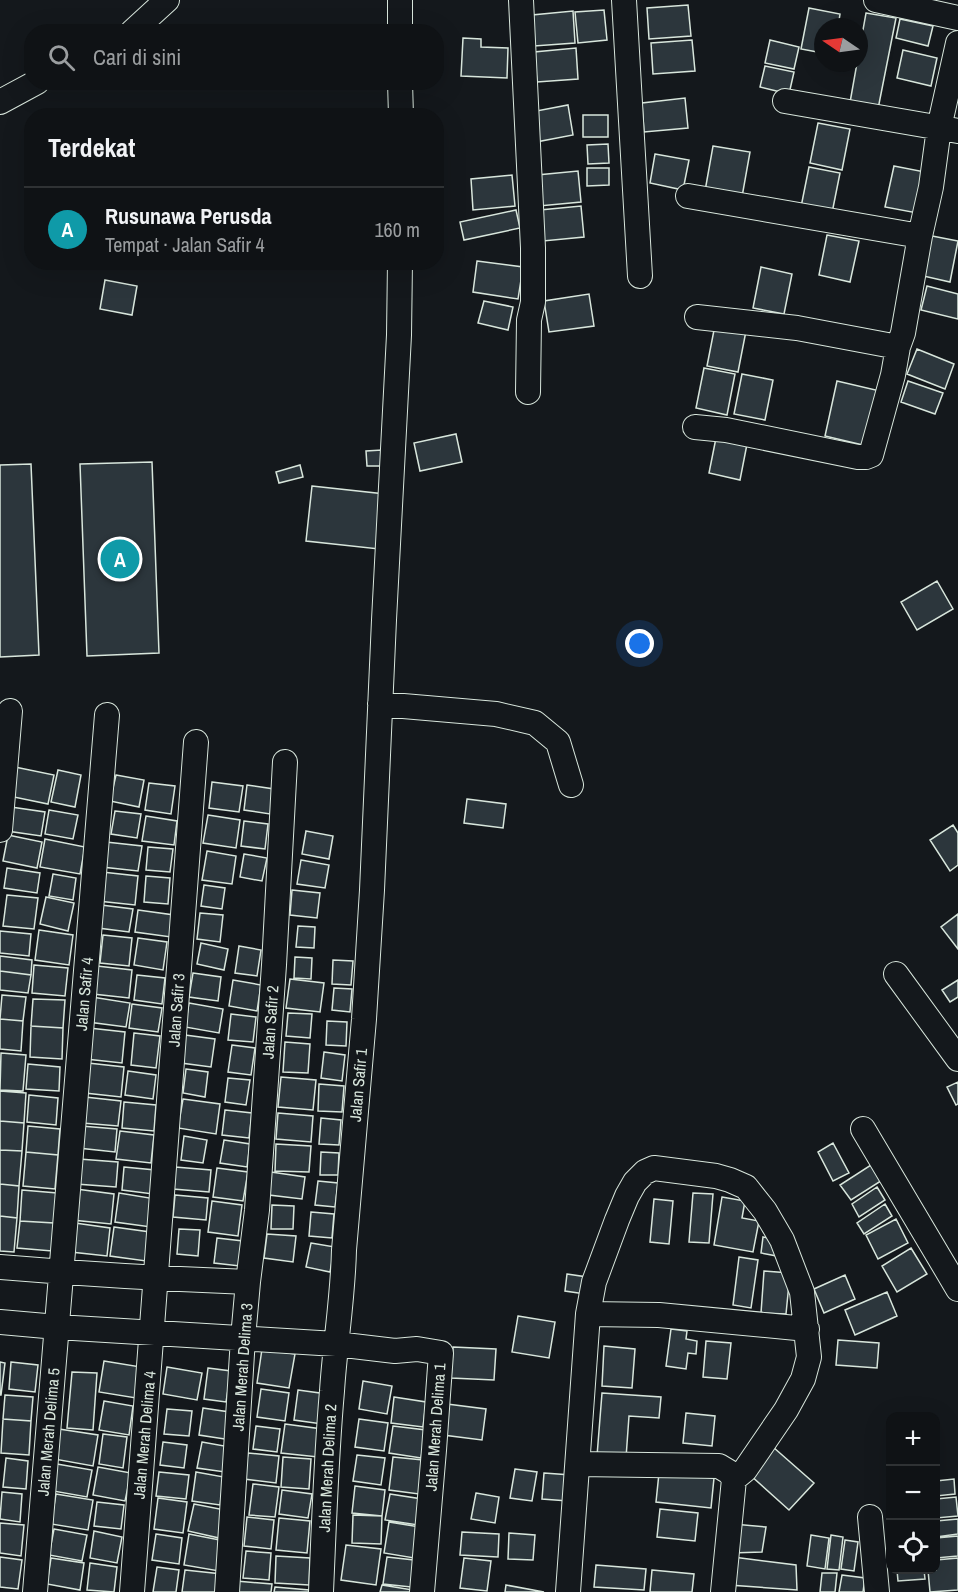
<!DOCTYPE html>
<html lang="id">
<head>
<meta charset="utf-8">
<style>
  :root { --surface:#0f1215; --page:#181b1e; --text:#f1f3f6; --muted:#9b9ea0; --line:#2f3234; --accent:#ffb74d }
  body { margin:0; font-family:"Archivo Narrow",sans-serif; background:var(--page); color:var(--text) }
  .controls { position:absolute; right:18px; bottom:18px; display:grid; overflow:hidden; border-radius:12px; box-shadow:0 6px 24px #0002 }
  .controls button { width:54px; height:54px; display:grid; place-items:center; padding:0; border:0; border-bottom:2px solid var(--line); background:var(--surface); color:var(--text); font:30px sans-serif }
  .compass { position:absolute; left:814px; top:18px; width:54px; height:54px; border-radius:50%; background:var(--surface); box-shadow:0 6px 24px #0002; rotate:283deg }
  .you { position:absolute; left:640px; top:644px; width:21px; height:21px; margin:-15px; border:4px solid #fff; border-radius:50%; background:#1a73e8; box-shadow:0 0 0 9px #1a73e833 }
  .badge { display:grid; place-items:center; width:39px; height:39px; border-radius:50%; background:var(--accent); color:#fff; font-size:20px; font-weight:700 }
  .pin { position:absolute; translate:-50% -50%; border:3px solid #fff; box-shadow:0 2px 6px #0006 }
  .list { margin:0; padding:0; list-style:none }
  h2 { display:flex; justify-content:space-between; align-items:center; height:78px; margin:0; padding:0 24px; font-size:26px }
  h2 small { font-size:20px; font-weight:400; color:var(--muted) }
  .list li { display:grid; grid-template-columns:39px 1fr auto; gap:18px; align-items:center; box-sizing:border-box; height:84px; padding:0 24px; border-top:2px solid var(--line) }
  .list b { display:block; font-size:22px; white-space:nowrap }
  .list p { margin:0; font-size:20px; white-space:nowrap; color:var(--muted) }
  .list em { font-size:20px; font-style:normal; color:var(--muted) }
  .icon { flex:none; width:33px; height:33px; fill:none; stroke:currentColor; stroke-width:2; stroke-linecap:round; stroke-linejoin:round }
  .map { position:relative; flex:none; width:958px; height:1592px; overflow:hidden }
  .search { position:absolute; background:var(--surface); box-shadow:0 6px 24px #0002; left:24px; top:24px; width:420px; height:66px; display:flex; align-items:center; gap:15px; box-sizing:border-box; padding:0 21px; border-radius:24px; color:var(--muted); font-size:22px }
  .panel { position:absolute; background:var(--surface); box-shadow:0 6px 24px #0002; left:24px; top:108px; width:420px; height:162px; border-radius:24px }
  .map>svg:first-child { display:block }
  .building { fill:#2c363c; stroke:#d8e6dc; stroke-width:1.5 }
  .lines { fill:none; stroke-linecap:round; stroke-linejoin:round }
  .minor-casing { stroke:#d8e6dc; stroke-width:26 }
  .minor { stroke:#14181c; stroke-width:24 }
  .labels { text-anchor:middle; stroke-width:4.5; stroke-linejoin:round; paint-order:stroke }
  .street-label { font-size:16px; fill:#d8e6dc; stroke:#14181c }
</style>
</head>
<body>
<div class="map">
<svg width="958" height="1592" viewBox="0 0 958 1592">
  <rect width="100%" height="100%" fill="#14181c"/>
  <path class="building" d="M688,5l3,31 -42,3 -2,-31z
    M809,8l31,6 -2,13h-15v26l-22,-4z
    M604,10l3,30 -29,3 -3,-31z
    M573,11l2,32 -41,3 -2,-31z
    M866,13l30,5 -19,96 -28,-6 8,-45h2v-11z
    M900,19l33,7 -5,20 -32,-8z
    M463,38l18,1v8l27,1 -1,30 -46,-2z
    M692,40l3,31 -42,3 -2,-31z
    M770,40l29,7 -5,22 -29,-6z
    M576,48l2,31 -41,3 -3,-30z
    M903,50l34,8 -6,28 -34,-8z
    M765,66l29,6 -5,22 -29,-7z
    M685,98l3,30 -44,4 -2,-29z
    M568,105l5,30 -37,7 -5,-30z
    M583,115h25v22h-25z
    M818,123l32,6 -8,41 -32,-7z
    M608,144l1,19 -21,1 -1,-19z
    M713,146l37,6 -8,45 -37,-6z
    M655,154l34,6 -6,30 -33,-7z
    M894,166l31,6 -8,41 -32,-6z
    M809,167l31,6 -8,40 -31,-6z
    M587,168h22v17l-22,1z
    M578,171l3,31 -42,4 -2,-31z
    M512,175l3,31 -42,4 -2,-31z
    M581,206l3,31 -41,4 -3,-31z
    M516,210l4,18 -56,12 -4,-18z
    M827,235l32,6 -9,41 -31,-7z
    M927,235l31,6 -8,41 -31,-7z
    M477,261l46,6 -5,32 -45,-7z
    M761,267l31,7 -8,40 -31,-6z
    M105,280l32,6 -5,29 -32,-6z
    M927,286l31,8v25l-37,-9z
    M589,294l5,32 -45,6 -5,-31z
    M484,301l29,6 -5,23 -30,-7z
    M715,325l31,6 -8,41 -31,-6z
    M917,349l37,15 -9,25 -38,-15z
    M704,368l31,6 -8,41 -31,-7z
    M742,374l31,6 -8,40 -31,-6z
    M837,381l43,10 -13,55 -42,-10z
    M908,381l35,12 -8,21 -34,-12z
    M717,433l31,6 -8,41 -31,-7z
    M456,434l6,28 -42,9 -6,-28z
    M382,450v16h-15l-1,-15z
    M152,462l7,191 -72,3 -7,-192z
    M31,464l8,191 -39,2v-192z
    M300,465l3,12 -24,6 -3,-11z
    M312,486l73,8 -6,55 -73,-8z
    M937,581l16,28 -36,21 -16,-28z
    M15,767l39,8 -6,29 -39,-8z
    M58,770l23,5 -6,32 -24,-5z
    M116,775l28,5 -5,27 -29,-6z
    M212,782l31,4 -4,26 -30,-4z
    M149,783l26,3 -4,28 -26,-4z
    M247,785l27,4 -4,25 -26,-4z
    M467,799l39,5 -3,24 -39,-5z
    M11,807l34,5 -4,24 -34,-5z
    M49,810l29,5 -5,24 -28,-5z
    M115,811l26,3 -4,24 -26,-4z
    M208,815l32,5 -4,28 -33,-5z
    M146,816l31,5 -3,24 -32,-4z
    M244,821l24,3 -3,25 -24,-3z
    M953,825l5,8v32l-8,6 -20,-31z
    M306,831l27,5 -4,23 -27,-5z
    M8,835l34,7 -5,26 -34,-7z
    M45,839l40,8 -5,27 -40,-7z
    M106,842l36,4 -4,25 -36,-4z
    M148,847l25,2 -3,23 -24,-2z
    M207,851l29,5 -4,28 -30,-4z
    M244,854l23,4 -5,23 -22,-4z
    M301,860l28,5 -4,23 -28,-4z
    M7,868l33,5 -3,20 -33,-5z
    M102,872l36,4 -3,29 -37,-4z
    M53,874l23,4 -3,22 -24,-4z
    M146,876l24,2 -2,26 -24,-2z
    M204,885l21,3 -3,21 -21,-3z
    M292,890l28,3 -3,25 -27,-3z
    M7,895l31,3 -4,31 -31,-3z
    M46,897l28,6 -6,28 -28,-7z
    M101,905l32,4 -4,23 -31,-4z
    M138,910l36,5 -3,22 -36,-5z
    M200,913l23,2 -3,27 -23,-3z
    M958,914v35l-17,-22z
    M298,926l17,1 -1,21 -18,-1z
    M39,930l34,5 -4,30 -34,-5z
    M0,931l31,3 -2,22 -29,-3z
    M103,935l29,3 -3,28 -29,-3z
    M138,938l29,4 -4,28 -29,-5z
    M201,943l27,6 -4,21 -27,-6z
    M239,946l22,4 -4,26 -22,-3z
    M0,956l32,4 -1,15 -31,-4z
    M295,957l17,1 -1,21 -17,-1z
    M333,960l20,1 -2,24 -19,-1z
    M34,965l34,3 -3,28 -33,-3z
    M97,966l35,4 -3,28 -36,-4z
    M0,971l31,4 -3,18 -28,-3z
    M193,973l28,4 -3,24 -29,-4z
    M137,975l28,3 -3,26 -28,-4z
    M290,979l34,4 -4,29 -34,-4z
    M233,980l28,5 -4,26 -28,-5z
    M958,980v17l-8,5 -8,-12z
    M334,988l18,1 -2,23 -18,-2z
    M2,995l24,2 -3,24 -23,-2z
    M92,997l38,6 -4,24 -38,-5z
    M33,999l32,1 -2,28 -32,-2z
    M189,1003l34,6 -4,24 -34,-6z
    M132,1004l30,4 -4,24 -29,-4z
    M288,1013l24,1 -2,24 -24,-2z
    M231,1014l25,3 -3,25 -25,-2z
    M0,1019l23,2 -2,30 -21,-2z
    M327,1021l20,1 -1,24 -20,-1z
    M31,1026l32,2 -1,31 -32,-2z
    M89,1028l36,4 -3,31 -36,-4z
    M134,1033l26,3 -4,32 -25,-3z
    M185,1035l30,4 -4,28 -30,-4z
    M285,1042l25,2 -2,29 -25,-1z
    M232,1045l23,3 -4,27 -23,-3z
    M324,1052l21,3 -3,26 -21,-3z
    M1,1053l25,2 -3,36 -23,-1z
    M88,1063l36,4 -3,30 -36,-4z
    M28,1064l32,3 -1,24 -33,-2z
    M186,1069l22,3 -3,25 -22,-4z
    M128,1071l28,4 -3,24 -28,-4z
    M281,1077l35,3 -3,30 -35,-3z
    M228,1078l22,2 -4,25 -21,-3z
    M958,1082v22l-2,1 -9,-18z
    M319,1084l25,2 -2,26 -24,-1z
    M0,1091l26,2 -2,30 -24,-2z
    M29,1095l29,3 -2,27 -29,-3z
    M85,1097l36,4 -3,25 -36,-3z
    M183,1099l37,5 -4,30 -38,-6z
    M124,1102l32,3 -2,26 -32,-3z
    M225,1110l27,3 -3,25 -27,-3z
    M278,1113l35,3 -2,26 -35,-3z
    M321,1118l20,2 -2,25 -20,-1z
    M0,1121l24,2 -2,28 -22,-1z
    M28,1126l32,3 -2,26 -32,-3z
    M81,1126l36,3 -2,23 -37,-4z
    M120,1131l34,4 -3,28 -35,-4z
    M184,1136l23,4 -4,23 -22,-3z
    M224,1140l26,4 -3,23 -27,-4z
    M833,1143l16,30 -16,8 -15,-29z
    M276,1144l35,2 -2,26 -34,-1z
    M0,1150l22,1 -3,35 -19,-2z
    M26,1152l32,3 -3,34 -32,-3z
    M321,1152l18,1 -1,22h-18z
    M79,1159l39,3 -2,25 -40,-3z
    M874,1163l10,16 -33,21 -11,-15z
    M124,1167l31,3 -2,24 -31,-4z
    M175,1167l36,3 -2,22 -36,-3z
    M217,1168l31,4 -5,29 -30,-4z
    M271,1172l34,5 -3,22 -33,-4z
    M318,1181l20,2 -3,24 -20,-2z
    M0,1184l19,2 -2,32 -17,-2z
    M877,1187l8,13 -26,17 -7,-13z
    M76,1189l38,5 -3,30 -39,-4z
    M22,1190l35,3 -3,30 -34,-2z
    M119,1193l37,6 -5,28 -36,-5z
    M693,1193l20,1 -4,49 -20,-1z
    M175,1195l33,3 -2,22 -33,-3z
    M722,1197l23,4 -3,17 17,3 -6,31 -39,-7z
    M654,1199l19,2 -4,43 -19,-2z
    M212,1201l30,4 -4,31 -30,-4z
    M885,1204l7,12 -28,18 -7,-11z
    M272,1205l22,1 -1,23h-22z
    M311,1212l23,2 -2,24 -23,-2z
    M0,1216l17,2 -3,34 -14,-1z
    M896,1219l12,24 -30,16 -12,-24z
    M20,1221l34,2 -2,28 -35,-3z
    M75,1223l35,5 -3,28 -36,-4z
    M114,1227l36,5 -4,29 -36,-5z
    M179,1229l21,1 -2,26 -21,-2z
    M267,1234l29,2 -3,26 -29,-4z
    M763,1237l17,3 -3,16 -16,-3z
    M217,1238l26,3 -3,25 -26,-3z
    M311,1243l24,4 -5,25 -24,-5z
    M911,1248l16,26 -30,18 -15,-26z
    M739,1257l19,3 -7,48 -18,-3z
    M764,1271l26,2 -4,41 -25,-1z
    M567,1274l20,3 -2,17 -20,-3z
    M845,1275l10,24 -31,14 -10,-24z
    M887,1292l10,24 -42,19 -10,-25z
    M518,1316l37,6 -6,36 -37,-6z
    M671,1329l16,2 -1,8 11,2 -1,13 -8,-1 -2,16 -20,-3z
    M838,1340l41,3 -2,25 -41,-3z
    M706,1341l25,2 -4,36 -24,-2z
    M604,1346l31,3 -3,39 -30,-2z
    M453,1347l43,2 -2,31 -43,-2z
    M262,1349l33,5 -6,34 -32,-5z
    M104,1361l37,6 -5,31 -37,-6z
    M0,1362l5,1 -4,32h-1z
    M11,1362l27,3 -3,27 -26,-3z
    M167,1367l35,6 -5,27 -34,-6z
    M208,1368l23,3 -5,31 -22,-3z
    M72,1372l25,1 -4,57 -26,-2z
    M363,1381l29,5 -5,28 -28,-5z
    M261,1389l28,4 -4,28 -28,-4z
    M298,1390l29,4 -5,30 -28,-4z
    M602,1393l59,4 -2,21 -30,-2 -3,42 -29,-2z
    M5,1395l28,2 -2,24 -28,-2z
    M394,1397l32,5 -3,25 -32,-4z
    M104,1401l29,5 -4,29 -30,-5z
    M447,1404l39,5 -4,31 -39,-5z
    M203,1408l33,5 -5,27 -32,-5z
    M167,1409l25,2 -3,25 -25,-2z
    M686,1413l29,3 -3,30 -29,-3z
    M3,1419l28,2 -2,34 -28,-2z
    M359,1419l29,4 -4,28 -29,-4z
    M285,1424l37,5 -4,28 -37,-4z
    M256,1426l24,3 -3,23 -24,-3z
    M393,1426l33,4 -5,28 -32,-5z
    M59,1429l39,6 -5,31 -39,-7z
    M103,1434l24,3 -4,31 -24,-4z
    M163,1442l24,3 -3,23 -24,-3z
    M202,1442l28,5 -5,25 -28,-4z
    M773,1447l41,36 -25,27 -40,-36z
    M248,1453l31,3 -3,27 -32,-4z
    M357,1455l28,3 -4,27 -28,-4z
    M283,1457l28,2 -2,30 -28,-2z
    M393,1457l30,3 -4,34 -30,-4z
    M6,1458l22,3 -2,28 -23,-2z
    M57,1464l35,6 -5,27 -34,-6z
    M98,1467l33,6 -6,28 -32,-6z
    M515,1469l22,3 -5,29 -22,-3z
    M159,1472l30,3 -3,24 -30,-3z
    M196,1472l28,5 -4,28 -28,-4z
    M544,1473l27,2 -3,26 -26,-2z
    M659,1473l55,5 -3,30 -55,-6z
    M954,1479l1,15 -19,2v-15z
    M253,1484l26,3 -4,30 -26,-2z
    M355,1486l30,4 -3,26 -30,-3z
    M282,1490l30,4 -4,24 -29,-4z
    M2,1492l20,2 -2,28 -20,-3z
    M476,1493l23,4 -4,26 -24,-4z
    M56,1494l37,6 -5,30 -37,-6z
    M390,1494l32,5 -4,26 -33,-5z
    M956,1497l2,19 -22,2v-19z
    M158,1498l29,4 -4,31 -29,-4z
    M97,1502l27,3 -3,24 -27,-3z
    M194,1504l31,6 -6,28 -31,-7z
    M660,1509l38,4 -3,28 -38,-4z
    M353,1515l29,1 -1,28 -29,-1z
    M247,1517l27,3 -3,29 -27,-3z
    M279,1518l31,3 -3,32 -31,-3z
    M958,1519v15l-22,3v-16z
    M389,1522l31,5 -6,31 -30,-5z
    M0,1523l24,2 -3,31 -21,-3z
    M733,1524l33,3 -4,25 -31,1z
    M54,1529l33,6 -5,26 -33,-6z
    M94,1531l28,6 -5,26 -27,-5z
    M462,1532l37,2 -1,23 -38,-2z
    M509,1533l26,2 -2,25 -25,-1z
    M156,1534l26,4 -3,26 -27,-4z
    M189,1534l36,7 -6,30 -35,-6z
    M811,1535l18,3 -4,31 -18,-3z
    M831,1535l12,2 -4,33 -12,-1z
    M958,1536v20l-22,2v-20z
    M845,1540l13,2 -4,29 -13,-2z
    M346,1545l35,4 -5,36 -35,-5z
    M246,1551l25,2 -2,27 -26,-2z
    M276,1556l34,2 -1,27 -34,-2z
    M0,1557l22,3 -4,29 -18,-2z
    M387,1557l27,3 -3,27 -28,-3z
    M733,1557l63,8 1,25 -68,-5z
    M51,1558l33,5 -4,27 -33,-6z
    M464,1558l27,3 -4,30 -27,-3z
    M958,1558v32l-28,2 -2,-22h8v-10z
    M90,1563l27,4 -3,25 -27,-2z
    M596,1565l50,4 -2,21 -50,-3z
    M157,1567l22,3 -3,22h-23z
    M185,1570l37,4 -2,18h-38z
    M652,1570l42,4 -2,18h-42z
    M897,1570h27l1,9 -27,2z
    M822,1573h15l-2,19h-15z
    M842,1575l23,3 -2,14h-24z
    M236,1581l36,3 -1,8h-36z
    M382,1585l31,5 -1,2h-32z
    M506,1585l38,7h-39z
    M275,1587l34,3v2h-35z"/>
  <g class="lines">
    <defs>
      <path id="minor" d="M521,0l12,248v54l-4,18 -1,72
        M624,0l16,276
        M876,0l82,18
        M132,32l35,-32
        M400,32v-32
        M400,82l1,34
        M785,101l173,30
        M0,102l37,-20
        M688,196l232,40
        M697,317l100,11 101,19
        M695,427l31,3 132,27h8l5,-2 22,-80 5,-28 5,-14 17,-97 11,-49 8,-59 19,-85
        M380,704l116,10 39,9 23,19 13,43
        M0,830l10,-119
        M896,974l62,85
        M863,1129l95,160
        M0,1267c83,7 165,12 248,15l-5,56 -16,254
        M248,1282l9,-72 17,-245 11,-203
        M588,1314l71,1 148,14
        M0,1322l57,5 279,17 59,7 22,-2 24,4 -7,97 -12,142
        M578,1464l141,2 10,6 5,7 -11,113
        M870,1517l7,75
        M35,1592l72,-877
        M132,1592l64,-850
        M321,1592c3,-67 5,-134 11,-201 3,-47 11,-94 12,-141l20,-231 8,-129 12,-270 15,-285 1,-73
        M568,1592l20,-278 6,-32 23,-62 10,-24 8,-14 10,-10 9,-4 62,8 14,4 16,7 19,24 17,29 20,52 7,65 -6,22 -17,31 -41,60 -11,9"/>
    </defs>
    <use href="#minor" class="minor-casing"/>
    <use href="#minor" class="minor"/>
  </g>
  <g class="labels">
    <g class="street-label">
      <text transform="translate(84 994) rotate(-85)" y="6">Jalan Safir 4</text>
      <text transform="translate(176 1010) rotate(-86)" y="6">Jalan Safir 3</text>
      <text transform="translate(270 1022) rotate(-86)" y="6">Jalan Safir 2</text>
      <text transform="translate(358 1085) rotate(-85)" y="6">Jalan Safir 1</text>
      <text transform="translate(242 1367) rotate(-86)" y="6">Jalan Merah Delima 3</text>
      <text transform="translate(435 1427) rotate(-86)" y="6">Jalan Merah Delima 1</text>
      <text transform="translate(48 1432) rotate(-85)" y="6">Jalan Merah Delima 5</text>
      <text transform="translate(144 1435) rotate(-85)" y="6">Jalan Merah Delima 4</text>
      <text transform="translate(327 1468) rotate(-87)" y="6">Jalan Merah Delima 2</text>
    </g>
  </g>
</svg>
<div class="controls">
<button>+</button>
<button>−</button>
<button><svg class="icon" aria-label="locate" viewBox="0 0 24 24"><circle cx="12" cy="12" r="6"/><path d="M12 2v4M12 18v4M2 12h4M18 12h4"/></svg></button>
</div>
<svg class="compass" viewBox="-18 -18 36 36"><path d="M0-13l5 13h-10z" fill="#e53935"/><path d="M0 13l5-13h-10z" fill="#9b9ea0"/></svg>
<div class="you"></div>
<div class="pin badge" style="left:120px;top:559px;background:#0f9aa8">A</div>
<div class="search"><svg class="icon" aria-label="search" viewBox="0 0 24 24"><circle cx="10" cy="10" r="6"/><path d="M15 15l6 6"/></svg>Cari di sini</div>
<section class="panel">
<h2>Terdekat<small></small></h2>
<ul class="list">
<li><span class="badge" style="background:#0f9aa8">A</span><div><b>Rusunawa Perusda</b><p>Tempat · Jalan Safir 4</p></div><em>160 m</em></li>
</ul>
</section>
</div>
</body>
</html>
